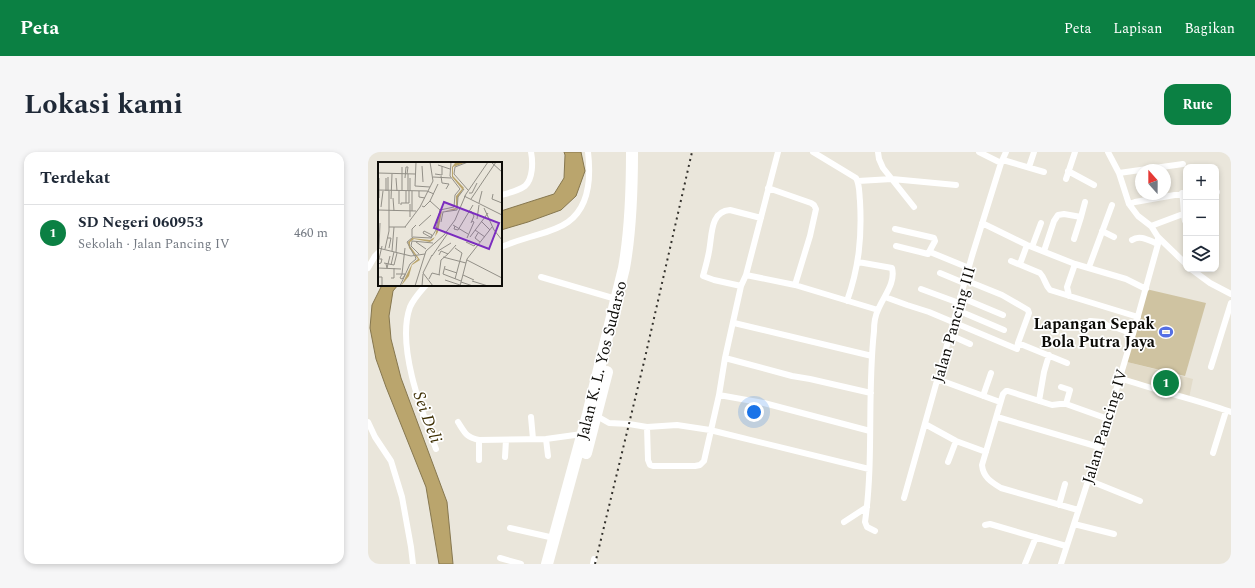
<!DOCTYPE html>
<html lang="id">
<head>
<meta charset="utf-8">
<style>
  :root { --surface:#fff; --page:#f6f6f7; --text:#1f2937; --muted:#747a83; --line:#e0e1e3; --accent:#0b8043 }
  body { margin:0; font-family:Spectral,serif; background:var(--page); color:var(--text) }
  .controls { position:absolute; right:12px; top:12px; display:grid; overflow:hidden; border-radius:8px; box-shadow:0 2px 6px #0003 }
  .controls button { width:36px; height:36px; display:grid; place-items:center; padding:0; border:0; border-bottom:1px solid var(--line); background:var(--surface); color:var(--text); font:20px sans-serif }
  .compass { position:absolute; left:767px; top:12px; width:36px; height:36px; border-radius:50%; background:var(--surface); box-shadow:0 2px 6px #0003; rotate:339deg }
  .you { position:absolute; left:386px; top:260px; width:14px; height:14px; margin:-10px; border:3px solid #fff; border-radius:50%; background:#1a73e8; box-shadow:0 0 0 6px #1a73e833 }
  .badge { display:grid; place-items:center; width:26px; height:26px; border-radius:50%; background:var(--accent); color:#fff; font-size:13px; font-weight:700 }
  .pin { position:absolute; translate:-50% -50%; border:2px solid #fff; box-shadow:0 1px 4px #0006 }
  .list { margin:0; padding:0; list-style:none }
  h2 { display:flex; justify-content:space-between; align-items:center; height:52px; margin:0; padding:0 16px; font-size:17px }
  h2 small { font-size:13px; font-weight:400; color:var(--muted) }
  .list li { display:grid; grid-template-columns:26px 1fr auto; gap:12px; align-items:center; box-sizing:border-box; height:56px; padding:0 16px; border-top:1px solid var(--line) }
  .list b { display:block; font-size:15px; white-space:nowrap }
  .list p { margin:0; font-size:13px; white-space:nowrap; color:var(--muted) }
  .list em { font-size:13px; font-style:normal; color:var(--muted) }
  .icon { flex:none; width:22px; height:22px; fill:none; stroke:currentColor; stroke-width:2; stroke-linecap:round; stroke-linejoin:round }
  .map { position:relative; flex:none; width:863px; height:412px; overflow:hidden; border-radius:12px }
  header { display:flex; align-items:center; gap:24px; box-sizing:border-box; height:56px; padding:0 20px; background:var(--accent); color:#fff }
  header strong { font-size:19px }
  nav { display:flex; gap:22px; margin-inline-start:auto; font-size:14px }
  .intro { display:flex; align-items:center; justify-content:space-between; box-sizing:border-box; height:96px; padding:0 24px }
  h1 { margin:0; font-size:28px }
  .button { padding:10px 18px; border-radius:12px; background:var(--accent); color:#fff; font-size:14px; font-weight:700 }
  main { display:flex; gap:24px; padding:0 24px }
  aside { flex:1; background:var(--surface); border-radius:12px; box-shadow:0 2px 6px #0003 }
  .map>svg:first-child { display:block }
  .built { fill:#e2dbc9 }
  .green { fill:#cfc3a1 }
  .water { fill:#baa56d; stroke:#86774f }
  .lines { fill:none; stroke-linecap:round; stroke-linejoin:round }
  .street { stroke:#fff; stroke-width:6 }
  .highway { stroke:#fff; stroke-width:12 }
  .rail { stroke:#32302b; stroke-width:2; stroke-dasharray:2 4; stroke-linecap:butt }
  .labels { text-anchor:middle; stroke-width:3.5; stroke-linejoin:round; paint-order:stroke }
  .poi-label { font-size:16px; font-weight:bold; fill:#0d0c08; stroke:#fff; text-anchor:end }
  .street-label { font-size:16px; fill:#0d0c08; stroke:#fff }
  .water-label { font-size:17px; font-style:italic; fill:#3c2d00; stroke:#fff }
  .inset-road { fill:none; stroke:#928f87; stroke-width:1 }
  .view { fill:#7b2cbf; fill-opacity:0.15; stroke:#7b2cbf; stroke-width:2 }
  .inset-edge { fill:none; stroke:#0d0c08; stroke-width:2 }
</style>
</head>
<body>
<header>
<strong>Peta</strong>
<nav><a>Peta</a><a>Lapisan</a><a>Bagikan</a></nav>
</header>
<div class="intro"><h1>Lokasi kami</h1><a class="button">Rute</a></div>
<main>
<aside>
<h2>Terdekat<small></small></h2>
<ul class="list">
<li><span class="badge">1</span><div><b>SD Negeri 060953</b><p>Sekolah · Jalan Pancing IV</p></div><em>460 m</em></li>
</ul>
</aside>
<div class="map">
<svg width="863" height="412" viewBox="0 0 863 412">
  <rect width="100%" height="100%" fill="#eae6db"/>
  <path class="built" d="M759,210l66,17 -4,19 -66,-21z"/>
  <path class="green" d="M778,137l60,14 -21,73 -58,-14z"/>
  <path class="water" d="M196,0h17l4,19 -9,25 -15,14 -33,12 -27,8v-19l53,-17 10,-16 1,-23z
    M14,133h16l-5,6 -4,25 2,23 10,39 46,124 6,62h-14l-13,-77 -40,-100 -10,-28 -6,-31 2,-23z"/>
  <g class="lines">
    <path class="street" d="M445,0l43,26c4,7 3,15 4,23 2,36 -1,66 -13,100
      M510,0l1,7 4,9 31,39
      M611,0l22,11
      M740,0l11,21 10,31 9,12 13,10 7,11 28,27
      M635,8l41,12
      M661,15l5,-15
      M700,19l26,14
      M751,21l64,-9
      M698,27l9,-27
      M490,29l34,-2 64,6
      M400,36l43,15 3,2 2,4 -6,27 -15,49
      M848,40h1
      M814,41c2,10 1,19 3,28
      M133,43c8,-2 17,-4 24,-9 8,-7 8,-24 6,-34
      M761,52l6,-2 51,-9
      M713,65l4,-15
      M614,71l45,22 48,19 51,15 20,10
      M783,74l32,-12
      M527,77l35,8 4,1 1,3 -7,13 -32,-8
      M734,79l12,6
      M764,88c8,-6 18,1 26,4
      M133,95c10,-4 19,-7 29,-10 13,-4 27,-7 38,-15 21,-15 23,-45 20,-70
      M664,95l9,-24
      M676,99l10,-30 4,-6 6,-1 17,3 -7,22
      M562,100l39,16
      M643,109l29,12c5,5 5,12 10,17l88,27
      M490,110l34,6c4,15 -9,29 -14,42 -3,6 -4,14 -4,21 -7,63 0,128 -9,191l2,5 8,4
      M652,112l7,-19
      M721,115l23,-62
      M0,116l7,-12 4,-4
      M823,117l19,14 21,11
      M572,121l24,10
      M378,123l49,10 83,25
      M173,125l75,22
      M597,128l37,15 26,15 1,3 -11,30
      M58,133c-6,7 -12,13 -16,22 -14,39 12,105 26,142
      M373,134l-27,-6 -11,-4c3,-11 6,-21 7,-31 2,-14 2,-34 20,-35l31,8
      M553,137l38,14
      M701,144l-2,-9 8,-23
      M517,145l22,8 22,7 88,37 1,-6 49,20
      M592,145l43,18
      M589,158l47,20
      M722,169l12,1 6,4 9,2 16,6
      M366,171l138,33
      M582,183l20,9
      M357,206l67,18 18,3 61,14
      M843,215l20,-64
      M752,226c37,13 75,21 111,34
      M569,227l63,23
      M693,235l9,3 -4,14
      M351,243l45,8 106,28
      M615,244l8,-23
      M671,249l5,-29 5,-17
      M227,263l14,8 20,1 18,3 30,-2 33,5 159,39
      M163,265l2,22
      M629,265l102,30
      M0,270l7,15 16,24 11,36 9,50 2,17
      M90,270c7,11 8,15 21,18l67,-1 36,-5
      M557,272l31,17 30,11
      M279,275l1,33 2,5 3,1h42l5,-1 4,-4 15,-66 6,-37 16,-72 5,-11 32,-123
      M178,287l2,17
      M111,288v20
      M845,301l13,-42
      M137,305l1,-17
      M580,310l8,-21
      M720,328l52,21
      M536,346l68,-242 29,-93 5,-11
      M691,353l6,-21
      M710,358l-77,-22c-10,-6 -18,-11 -19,-23l21,-71 3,-3h2l44,14 8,-1h6l42,15
      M476,370l23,-15
      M706,372l40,10
      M617,373l5,-1 76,22
      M142,376l44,10
      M132,406l21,6
      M225,412l1,-5
      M657,412l11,-27
      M693,412l38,-117 34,-113 25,-90v-7"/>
    <path class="highway" d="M218,301l21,-81
      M179,412l41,-150 36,-146c7,-39 8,-77 8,-116"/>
    <path class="rail" d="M227,412l49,-202 48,-210"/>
  </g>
  <defs>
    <symbol id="stadium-bare" viewBox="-9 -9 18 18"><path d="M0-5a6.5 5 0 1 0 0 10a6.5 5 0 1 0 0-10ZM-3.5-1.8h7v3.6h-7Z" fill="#556fe4" stroke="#fff" stroke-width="2.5" paint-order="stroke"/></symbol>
  </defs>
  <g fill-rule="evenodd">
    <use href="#stadium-bare" x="788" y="170" width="20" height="20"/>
  </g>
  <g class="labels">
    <g class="poi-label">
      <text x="787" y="177">Lapangan Sepak<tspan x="787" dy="18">Bola Putra Jaya</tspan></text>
    </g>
    <g class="street-label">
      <text transform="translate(585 172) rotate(-74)" y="6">Jalan Pancing III</text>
      <text transform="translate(233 208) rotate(-76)" y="6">Jalan K. L. Yos Sudarso</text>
      <text transform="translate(736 274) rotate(-73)" y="6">Jalan Pancing IV</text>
    </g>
    <g class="water-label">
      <text transform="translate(60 265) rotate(70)" y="6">Sei Deli</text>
    </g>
  </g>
  <g transform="translate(10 10)">
    <rect width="124" height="124" fill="#eae6db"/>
    <path d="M89,0l-14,5v9l11,12 -6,9 -1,11 -2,2 -13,1 -4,21 -5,8 -3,2 -16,-3 -4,3v4l10,14 -8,5 -3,11 -8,10 11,-22 6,-5 -9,-11 -1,-6 4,-4 18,2 5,-3 5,-25 16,-4v-12l6,-7 -10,-12v-10l3,-4z" fill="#baa56d"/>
    <path class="inset-road" d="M38,0l-1,24 15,1M113,0l11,10M60,3l12,4M44,4l1,16M0,11l37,1M57,12l7,1v-9M63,14l1,7 7,1 -3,5M10,15v14M55,15l18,1M18,16l1,13M27,16l1,-11h2l-1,7M0,28l49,1 7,3M90,28l-14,-16 1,-7 13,-5M8,29v-13M21,29v13M24,29v-24M30,29v-17M32,29v-13M41,29v6l6,1M91,31h3l5,-10M115,32l-1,5 10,4M86,34l38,19M1,36v-20M15,36l1,13M13,37l1,-25M93,37l25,-37M52,39l10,9M28,41h3v-12M101,41l3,-12M23,43v-2h5v-12M44,44l2,1 6,-6 8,-17M3,45l2,-16M106,46l10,22 8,10M0,48l38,1M62,48l14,-3 1,-12 5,-6 -10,-13 1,-14M34,49v-20M93,49l3,5 -3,7M32,55v-13M99,57l2,-14M103,59l9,9M63,60l2,-10 14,-2 1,-13 6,-8M75,63l15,9M41,64l12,-11M77,64l-1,3 4,1 15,-25M11,65h17M27,65l15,-20 13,-26 -3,-19M97,68l10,7M100,71l-3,5 5,4M34,75v-8l4,-4M53,75l1,-2 -8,-4 -1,2 9,5M92,75l18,-24M10,76h3l-2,10M89,76l7,-16 -2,-1M38,80l10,7M88,80l8,4 3,-3M0,86l33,8 14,-2M1,86l1,-25M7,87l4,-18v-40M14,89l2,-24M60,89l13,-8M18,90l1,-15M41,92l-8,-8 1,-5 21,2M70,92l8,-9M36,93l-7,-13 6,-5 18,1 5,-8 4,-20M61,93l2,-4 7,3 -7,6 -2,15M54,94l16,-23M65,95l23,6M89,98l35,18M6,101l10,2 3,-12M0,102l3,-1 1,-4h-3l3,-13M8,102l1,4 3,-12M13,103l3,-13M67,104l-2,8 18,7M0,106l23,1M67,107l12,4M45,111l9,-18M45,111l10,13M18,112h9v1l-3,4 -2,-1 2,-4 3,-26M85,113l11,5M0,115h4v9M13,116h3v-10M51,117l3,-6 8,2M77,117l7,-26 -7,-5M67,118l15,5M94,119l16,5M83,120l12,4M22,124l10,-22 6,-5 -1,-3M37,124l11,-35 18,-16 11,-15 11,-26 22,-32M44,124l1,-12M82,124l7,-27 25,-32"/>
    <path class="view" d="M66,40l55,21 -10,26 -55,-21z"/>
    <rect width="124" height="124" class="inset-edge"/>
  </g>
</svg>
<div class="controls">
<button>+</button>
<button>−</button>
<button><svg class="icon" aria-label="layers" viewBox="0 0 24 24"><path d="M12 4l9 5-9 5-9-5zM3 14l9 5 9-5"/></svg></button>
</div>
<svg class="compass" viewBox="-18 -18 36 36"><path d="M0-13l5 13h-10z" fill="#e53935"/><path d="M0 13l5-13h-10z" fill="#747a83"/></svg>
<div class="you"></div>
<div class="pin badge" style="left:798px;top:231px">1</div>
</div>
</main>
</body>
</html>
